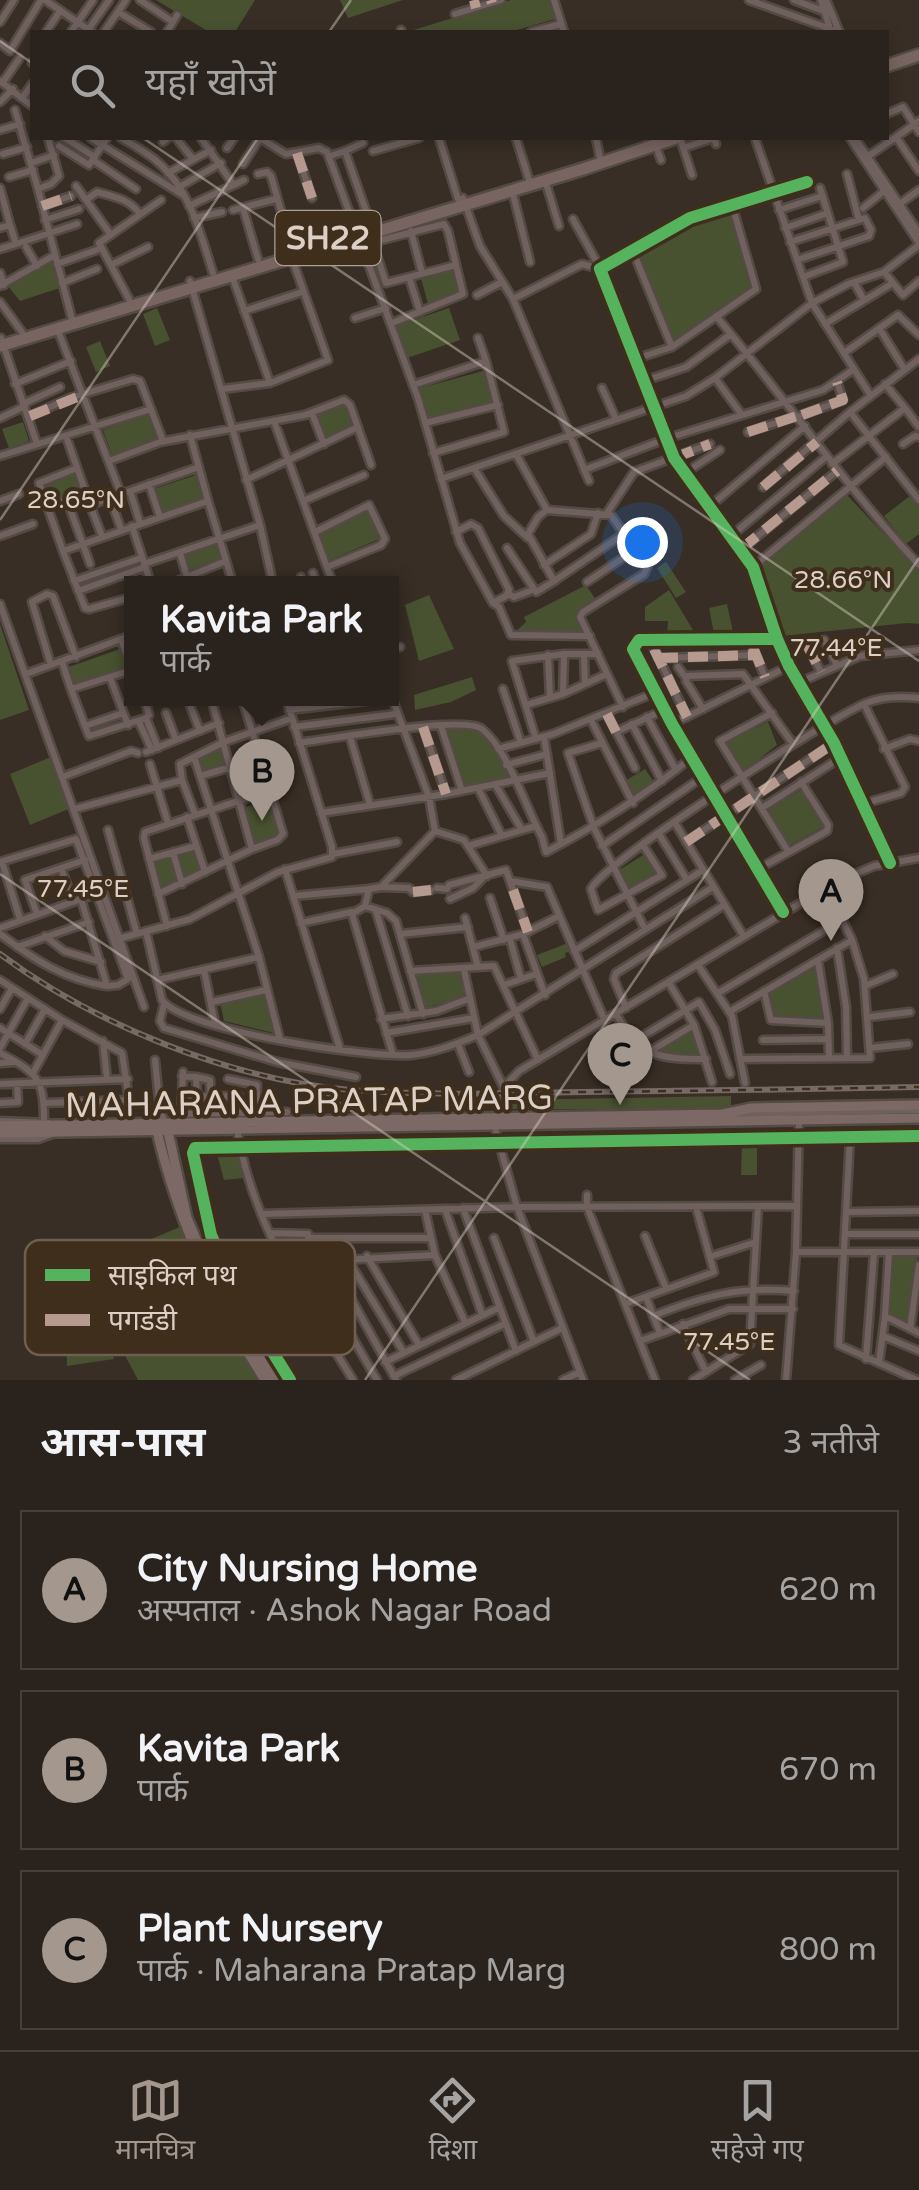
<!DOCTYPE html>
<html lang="hi">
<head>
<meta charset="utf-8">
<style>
  :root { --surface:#2a221c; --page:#322a25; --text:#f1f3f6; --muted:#a5a4a3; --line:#463f3b; --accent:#a3978e }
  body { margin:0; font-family:"Varela Round","Noto Sans Devanagari",sans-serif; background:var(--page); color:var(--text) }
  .you { position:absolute; left:642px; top:542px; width:35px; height:35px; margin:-25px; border:8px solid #fff; border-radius:50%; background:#1a73e8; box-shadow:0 0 0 15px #1a73e833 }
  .badge { display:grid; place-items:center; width:65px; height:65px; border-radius:50%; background:var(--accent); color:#111; font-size:32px; font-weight:700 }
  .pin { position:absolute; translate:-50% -82px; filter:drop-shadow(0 2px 5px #0008) }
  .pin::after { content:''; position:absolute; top:52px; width:35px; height:30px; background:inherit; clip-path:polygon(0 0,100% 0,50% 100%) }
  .popup { position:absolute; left:124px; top:576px; width:275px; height:130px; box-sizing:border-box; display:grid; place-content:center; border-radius:0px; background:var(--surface); filter:drop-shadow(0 2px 8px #0005); font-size:32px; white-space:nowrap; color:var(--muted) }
  .popup b { font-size:38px; color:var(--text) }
  .popup::after { content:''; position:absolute; left:50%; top:100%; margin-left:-20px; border:20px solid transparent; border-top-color:var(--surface) }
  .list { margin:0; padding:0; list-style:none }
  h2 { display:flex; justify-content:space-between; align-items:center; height:130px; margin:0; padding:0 40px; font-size:42px }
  h2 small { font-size:32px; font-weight:400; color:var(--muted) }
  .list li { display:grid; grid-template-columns:65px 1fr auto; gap:30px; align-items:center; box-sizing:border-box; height:160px; margin:0 20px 20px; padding:0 20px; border:2px solid var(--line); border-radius:0px }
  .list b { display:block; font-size:38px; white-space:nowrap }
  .list p { margin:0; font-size:32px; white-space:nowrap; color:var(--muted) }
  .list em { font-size:32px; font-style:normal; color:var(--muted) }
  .icon { flex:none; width:55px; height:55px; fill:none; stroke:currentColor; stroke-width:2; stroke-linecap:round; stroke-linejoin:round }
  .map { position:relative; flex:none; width:919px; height:1380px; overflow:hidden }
  .search { position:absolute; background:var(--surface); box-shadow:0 5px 15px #0003; left:30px; right:30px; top:30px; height:110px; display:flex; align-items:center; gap:25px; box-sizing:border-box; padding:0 35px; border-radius:0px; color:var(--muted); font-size:38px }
  .sheet { height:670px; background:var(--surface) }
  nav { display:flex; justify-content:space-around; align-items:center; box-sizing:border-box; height:140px; border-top:2px solid var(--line); background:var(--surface); font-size:28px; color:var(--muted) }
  nav a { display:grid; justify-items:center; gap:5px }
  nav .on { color:var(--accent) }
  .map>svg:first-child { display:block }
  .green { fill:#485130 }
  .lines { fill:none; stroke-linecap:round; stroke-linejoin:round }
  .minor-casing { stroke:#544b44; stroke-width:11 }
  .major-casing { stroke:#544b44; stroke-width:14 }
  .highway-casing { stroke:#544b44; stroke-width:16 }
  .minor { stroke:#70615f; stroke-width:6 }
  .major { stroke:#7c6865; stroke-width:9 }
  .highway { stroke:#786561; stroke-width:11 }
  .rail-casing { stroke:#756a66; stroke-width:6 }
  .rail { stroke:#402e1d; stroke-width:2.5; stroke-dasharray:8; stroke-linecap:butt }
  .quiet { stroke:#b69a8f; stroke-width:10; stroke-dasharray:20 10; stroke-linecap:butt }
  .cycleway-casing { stroke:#402e1d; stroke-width:19 }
  .cycleway { stroke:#56b35d; stroke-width:12 }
  .ticks { fill:none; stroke:#dcd0c6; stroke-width:2.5; stroke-opacity:0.45 }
  .labels { text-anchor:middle; stroke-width:8; stroke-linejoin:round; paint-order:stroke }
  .shield { fill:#402e1d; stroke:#ad9f93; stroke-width:2.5 }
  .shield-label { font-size:32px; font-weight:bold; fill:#dcd0c6 }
  .street-label { font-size:35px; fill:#dcd0c6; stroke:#402e1d }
  .key { fill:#402e1d; stroke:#6f5f50; stroke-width:2.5 }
  .key-label { font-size:28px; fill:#dcd0c6 }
  .ticks-label { font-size:25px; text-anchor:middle; fill:#dcd0c6; stroke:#402e1d; stroke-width:8; stroke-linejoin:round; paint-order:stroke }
</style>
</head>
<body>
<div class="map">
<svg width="919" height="1380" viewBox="0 0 919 1380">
  <rect width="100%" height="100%" fill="#382e25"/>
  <path class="green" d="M156,0h99l-20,32h-26z
    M340,0h63l-55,18z
    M511,0h38l6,19 -45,13h-103z
    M732,205l25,81 -85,61 -40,-98z
    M51,260l9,28 -40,13 -13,-16z
    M453,269l7,25 -32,10 -7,-26z
    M157,308l13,32 -15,6 -12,-32z
    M449,308l11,32 -53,18 -11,-32z
    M100,341l10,25 -14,6 -10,-25z
    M483,371l9,32 -66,18 -9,-32z
    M344,403l10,23 -28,12 -10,-23z
    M150,413l9,25 -47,17 -9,-25z
    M23,422l6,19 -20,7 -7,-19z
    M75,470l8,21 -33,13 -8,-21z
    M196,475l8,26 -42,13 -8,-25z
    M846,494l73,77v53l-12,-1 -125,13 -23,-70z
    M911,495l8,11v28l-13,10 -22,-28z
    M366,509l13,30 -49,21 -13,-29z
    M218,543l6,17 -35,12 -5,-17z
    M666,562l20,30 -10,6 -19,-30z
    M586,585l10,15 -21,17 11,17h-73l13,-12 -2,-5z
    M669,590l27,45 -29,1 1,-15h-23v-14z
    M429,595l25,54 -35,12 -14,-56z
    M727,604l6,28 -19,2 -5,-26z
    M0,624l29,86 -29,10z
    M123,648l6,20 -57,19 -6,-19z
    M472,677l4,13 -25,12 -36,8 -1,-15z
    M768,722l9,23 -33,26 -20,-28z
    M472,726c21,11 29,33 39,53l-50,10 -22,-61z
    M221,749l6,16 -25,9 -5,-17z
    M51,757l20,51 -41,17 -20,-51z
    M645,769l9,13 -21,15 -8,-16z
    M801,790l22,37 -35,19 -21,-36z
    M270,799l11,36 -26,9 -12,-36z
    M195,846l9,26 -42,14 -9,-26z
    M645,854l14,19 -31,18 -12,-19z
    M568,943l3,8 -6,2 1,4 -24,10 -5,-12z
    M815,968l7,49 -48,2 -8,-26z
    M461,973l3,24 -40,11 -9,-34z
    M265,992l9,41 -50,-12 -4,-19z
    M693,1030l9,26 -47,-4z
    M731,1096v13h-222v-9z
    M742,1141h15v34h-16z
    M216,1150l22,2 6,26 -20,2z
    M182,1226l81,154h-125l-25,-47 -27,-66z
    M892,1256h26l-9,70 -21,-10z
    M79,1270l35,89 -47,7 -2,-95z"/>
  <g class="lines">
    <defs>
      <path id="minor" d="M45,0l47,32
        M140,0l33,22
        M554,0l10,32
        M749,0l90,32
        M794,0l32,12
        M821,0l9,29
        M826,0l13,31
        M118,12l33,20
        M455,14l46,-14
        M0,22l14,-22
        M88,30l21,-30
        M401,30l1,2
        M46,32l14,-21
        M71,32l22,-32
        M104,32l22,-32
        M167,32l10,-17
        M531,32l30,-8
        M0,43l10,8 31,-51
        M32,63v-1
        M0,81l32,25
        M3,82l16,-23
        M23,97l9,-13
        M0,102l13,-13
        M15,110l23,79
        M886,114l17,-7 16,25
        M0,130l20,-6
        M896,137l23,34
        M48,138l11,38 -8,8 -13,5 35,134
        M65,138l30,19
        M91,138l92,57
        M121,138c14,8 29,16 40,27 30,27 40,71 52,108
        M176,138l17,21
        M201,138l32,46
        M439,138l19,61
        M516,138l14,45
        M596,138l5,25
        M680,138l12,37
        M755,138l57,165 59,93
        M850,138l69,105
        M855,138l64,95
        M163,142l5,-4
        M59,146l30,19 18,-27
        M656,146l5,14
        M227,148l7,-10
        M683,148l31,-10 2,6
        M345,151l18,-8
        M373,151l46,-13
        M297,153l15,45
        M3,154l24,-7
        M333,155l12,-4 26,74
        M867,157l52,-36
        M93,160l43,29
        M31,163l23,-8
        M243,164l17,-26 26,16 33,-6 8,4 91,246 42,145 33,60
        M168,173l43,-23
        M258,174l9,-2 4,4 21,73
        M847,174l12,46
        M9,177l24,-7
        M545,180l14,46
        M76,186l35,49
        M179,187l42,-24
        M0,188l10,37
        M512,190l18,72
        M463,198l17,48 33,53 76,182
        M86,200l11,-8c18,5 32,7 43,22
        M898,205l21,-15
        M42,206l29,-10
        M189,206l55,-26
        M243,208l15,51
        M863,208l20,-16
        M233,210l43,-11
        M779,210l43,-14
        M194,218l28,-6
        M573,219l26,47
        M45,220l34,-11
        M0,228l10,-3 6,19 61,-20
        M785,228l43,-15
        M411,231l11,42
        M790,242l75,-24 6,12 -2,6 -72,24
        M26,247l11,19
        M0,249l16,-5
        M632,249l40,98
        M57,264l45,-16
        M111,265l37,-18
        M884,272l19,23 16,-14
        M0,273l4,12
        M232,276l38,107
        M409,277l11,35
        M803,277l40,-15 -23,-74
        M190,281l70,244 13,59
        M854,282l10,18
        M62,283l35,-14
        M0,286l55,-31
        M477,295l25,-13
        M129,299l-30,-56 62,-43
        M513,299l69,-35 18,5
        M0,302l22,30
        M244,311l58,-19
        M716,316c69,82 130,171 203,249
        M355,318l31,-10
        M392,323l71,-29 -15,-63 -4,-7 -66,17 -3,9 11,33 70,-18
        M825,324l68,-41
        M57,328l64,166
        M879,328l26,42
        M1,338l36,106
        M844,353l54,-38 21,20
        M635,359l37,-12 84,-58 -24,-84
        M715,378l27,37
        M644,381l42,-14 45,-33
        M15,384l56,-23
        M413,385l73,-24 -8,-23
        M602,388l14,31
        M223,389l47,-6 58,-23 -39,-110
        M23,404l37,-17
        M905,408l14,19
        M850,412l69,88
        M312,413l12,31
        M802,415l41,-15 -6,-18
        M30,416l40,-18 63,-19 7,2 23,60
        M0,418l25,-12
        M274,421l59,163
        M425,423l73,-18
        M748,432l49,-16
        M66,436l24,69
        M903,444l12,-8 4,1
        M433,453l71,-21 -18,-71
        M516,454l31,56
        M0,456l151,-47
        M109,461l51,-19 145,-27 39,-15 6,5 21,60
        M832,464l73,-56 -20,-24
        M474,468l30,48 24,22
        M584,470l81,-31 158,-49 31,-21
        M685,473l35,-23
        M441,479l245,-83 29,-18 97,-75 36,-19 36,-12 35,-27
        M246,480l112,-53
        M149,484l11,33
        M763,487l87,-75 69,-53
        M130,491l10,32
        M110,498l11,31
        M67,500l23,64
        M0,501l19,-7
        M208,501l25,83
        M303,501l61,-26
        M46,507l40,-14
        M709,507l96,-81
        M547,510l64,5 36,52 -3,7 -61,38 -3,5 43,90
        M547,510l-9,7 -10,17 26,47 71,-48
        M607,513l27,-41 76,-28
        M132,526l19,58
        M315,532l54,-27 16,34 -4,6 -54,22
        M456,532l15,-8 7,4 31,62 -3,6 -13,7 6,4 12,28 79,1
        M0,536l33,-12
        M102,536l-12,-31 109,-38
        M731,536l96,-80
        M507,548l29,44 20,-12
        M742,549l95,-78
        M63,551l-24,-68 38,-15
        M180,553l7,24
        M144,564l116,-39
        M544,565l47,-31 7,-21
        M753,567l133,-110
        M313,573l3,11
        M301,577l2,7
        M74,581l67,-23
        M587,582l49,-33
        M170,584l56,-23
        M78,591l67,-24
        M508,594l6,3 16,-6
        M132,597l-43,12 -4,-1 -22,-57 145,-50 -18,-66
        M0,604l144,403
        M392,607l1,-1
        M749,638l16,39
        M777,638l-24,-71 -79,-109 -74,-189 90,-51 117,-36
        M121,639l11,30
        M650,640l37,77
        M824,640l13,25
        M807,645l14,27
        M392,648l8,-1
        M584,654l1,30
        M548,655l2,43
        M658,658l98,-3
        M62,662l9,27 61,-19
        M51,665l-19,-63 15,-8 6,2 23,61
        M678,667l8,11
        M26,674l106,-39
        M110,677l18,48
        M798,683l62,-27 59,-6
        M71,689l14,37
        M503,689l18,54
        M563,694l1,-40
        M211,698l41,151
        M189,703l11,28
        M146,704l12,-6
        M526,705l37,-11 44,-20
        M703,709l-17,-28 1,-5 56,-2 50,70
        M289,710l103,-12 37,99 6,34 -54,56 -12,2 -4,17 -13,8 41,141
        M123,713l-38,13 4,10 57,-18 3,-3 -5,-17
        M166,713l10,27
        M772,713l-52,28 68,110
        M607,714l28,54
        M647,717l29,53
        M146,718l12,30
        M591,720l42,83
        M139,722l13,28
        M632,724l30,57
        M672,724l117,-58
        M441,726l21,65
        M294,727l101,-13
        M423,727l23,67
        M616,732l48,-22
        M350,737l20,68
        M544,737l17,107
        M536,739l-24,-78 52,-7h34
        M299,743c30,-4 165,-28 183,-14 26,21 43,77 60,108l4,15c52,-27 99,-57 145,-94
        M602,743l-34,10 26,75 51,101
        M498,749l55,-15 101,-41
        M884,749l26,-10 9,2
        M146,752l73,-29
        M194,757l65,200 21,83
        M150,764l18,59
        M506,765l41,-11
        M65,776l66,-25 7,2
        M200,776l31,-9
        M495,784l27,46
        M478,788l24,48
        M862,804l39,-11 4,-6 -41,-83
        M762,808l78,-50
        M75,809l107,-29
        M321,813l125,-19 104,-21
        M195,814l-13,-34 -2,-16 44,-22 68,-24
        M187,817l18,55
        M675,823l68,112
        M108,830l29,104
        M435,831l29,9 23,36
        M659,834l28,46
        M686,842l148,-99
        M643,845l19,30 -64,35 -7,-21c11,-26 238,-171 275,-186 17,-7 35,-7 53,-5
        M468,846l68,-20
        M602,846l102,-70
        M173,852l9,32
        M333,854l64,-12
        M149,859l47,-13
        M0,862l76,-23 52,140 -10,6 -11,1
        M2,862l18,57
        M61,868l12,33
        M285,869l55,180
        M758,869l69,-38 1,-6 -27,-43
        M510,881l37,6 58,134
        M382,887l27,1 4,4 18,-2
        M437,888l10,1 2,-4 57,-15 22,62
        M158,894l94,-45 25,-9 6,-6 -41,-136
        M293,896l76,-7
        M490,898l14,42
        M450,899l23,-11 10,-10
        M365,906l22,7 9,8 27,93
        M376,911l32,105
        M783,912l-111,-188 -39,-75 6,-9 138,-1 12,27 45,77 56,120
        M37,914l-12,-34 60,-20
        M465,918l13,49
        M301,923l51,-11
        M167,926l-23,-88 1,-6 126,-42
        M0,928l98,-35
        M146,931l16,69c24,31 206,58 249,55 23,-2 46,-11 67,-20l235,-148
        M0,934c33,25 65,46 107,52l-26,-87
        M400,934l68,-7
        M523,934l22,61
        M45,936l19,15 37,11
        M122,938l68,-19 88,-47 54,-15v-10l-46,-149
        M510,939l11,40
        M17,947l72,-25
        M474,947l49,-13 36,-18
        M837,948l9,59 1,51
        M574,951l129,-81
        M818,961l10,62 1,34
        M698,965l34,51 13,67
        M204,970l11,54
        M464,970l14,65 25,51
        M410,971l84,-5 44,94
        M0,980l62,40 60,33 7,47 -85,3
        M157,980l102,-23
        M669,983l25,42 18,57
        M504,985l32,-11
        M865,986l28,-12
        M764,991l7,29 57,3
        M718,993l124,-73
        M212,1002l54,-12
        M164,1004l-4,17 4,7 113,34 79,15
        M626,1008l-12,-29 2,-6 108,-68
        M0,1009l12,-21
        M729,1012l123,-72
        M616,1014c24,43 43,45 90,45
        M869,1017l41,-5
        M381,1019l55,-8 32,-12
        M0,1028l43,27
        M386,1033l87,-15
        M763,1040l65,-1
        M103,1041l4,39
        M633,1042l66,-40 16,28 15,44
        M25,1044l20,-35
        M458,1044l11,28
        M0,1048l28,-50
        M870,1048l38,-4
        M649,1052l45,-27
        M0,1053c37,20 44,25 44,68
        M740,1059l130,-1 -6,-79 -12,-39 -26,-53
        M155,1060l5,51 5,11
        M0,1063l14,-1
        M33,1073l29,-53
        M182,1076l14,1 1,20
        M196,1077l14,3 1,33
        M228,1079l29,6 -1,29
        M0,1084l128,-5
        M182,1097l57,-1
        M0,1103l18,-1 -1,-18
        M181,1114l106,-2
        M735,1114l184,-4
        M181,1115l2,-43
        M502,1115l2,-28 15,-16 315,-188 40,-17 45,-8
        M0,1121l48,2
        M494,1125l23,82 66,173
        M237,1129c14,92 68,173 116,251
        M850,1137l-11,208 78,35
        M0,1139h38l14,-5
        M587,1195v12l68,173
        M463,1208l53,143
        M445,1209l37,105
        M425,1210l10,45 30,67
        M848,1212l71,-1
        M261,1214l256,-7 280,-1
        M270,1233l38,1v27l69,119
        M846,1234h73
        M645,1236l21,52
        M308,1238h123
        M494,1238l40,104
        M796,1252h123
        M889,1252l-4,64 34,17
        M367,1256l52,89
        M712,1256l44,-14
        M347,1258l57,95
        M330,1260l66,120
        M284,1263l151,-8
        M646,1297l14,36
        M625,1304l89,-32 -18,-65
        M653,1316c50,-20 87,-30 141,-25
        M683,1324l23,48
        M910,1329l9,-64
        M883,1336l36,15
        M640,1341l89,-32h64
        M866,1359l8,-106
        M385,1362l113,-54
        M879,1363l6,-47
        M394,1376l110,-52
        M290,1380l-52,-84 -27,-61 -18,-82 2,-5 724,-12
        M456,1380l106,-52
        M563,1380l17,-8
        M693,1380l57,-36 8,-137
        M735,1380l26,-15
        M786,1380l10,-128 3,-133"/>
      <path id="major" d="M0,1126l723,-12 28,-6 168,-3
        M156,1127c21,92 58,174 109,253
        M167,1127l20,91 24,56 63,106
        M0,1133l919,-15"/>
      <path id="highway" d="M886,66l33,-11
        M0,346l583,-177 93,-31"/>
    </defs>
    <use href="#minor" class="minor-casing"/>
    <use href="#major" class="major-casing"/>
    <use href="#highway" class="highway-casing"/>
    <use href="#minor" class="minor"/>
    <use href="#major" class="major"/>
    <use href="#highway" class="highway"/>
    <defs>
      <path id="rail" d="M0,954c95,71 232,126 350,136 78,6 157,3 235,2 111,-1 223,-3 334,-5"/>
    </defs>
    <use href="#rail" class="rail-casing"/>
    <use href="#rail" class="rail"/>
    <path class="quiet" d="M474,0l2,8
      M491,0l1,3
      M297,153l15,45
      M42,206l29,-10
      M802,415l41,-15 -6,-18
      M30,416l55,-22
      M748,432l49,-16
      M674,458l36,-14
      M763,487l54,-45
      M741,549l96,-78
      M807,645l14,27
      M753,647l12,30
      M654,649l33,68
      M658,658l98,-3
      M607,714l9,18
      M423,727l23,67
      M686,842l148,-99
      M513,890l15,42
      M413,892l18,-2"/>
    <defs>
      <path id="cycleway" d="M777,639l-24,-72 -79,-109 -74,-189 90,-51 117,-36
        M783,912l-111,-188 -39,-75 6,-9 138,-1 12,27 45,77 56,120
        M290,1380l-52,-84 -27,-61 -18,-82 2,-5 724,-12"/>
    </defs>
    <use href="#cycleway" class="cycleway-casing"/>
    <use href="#cycleway" class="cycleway"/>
  </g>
  <path class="ticks" d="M329,32l22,-32M0,41l32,22M143,138l776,523M0,520l258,-382M0,874l750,506M365,1380l554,-822"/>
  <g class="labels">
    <rect class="shield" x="275.5" y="211" width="105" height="54" rx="8"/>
    <g class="shield-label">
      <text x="328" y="249">SH22</text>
    </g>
    <g class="street-label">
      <text transform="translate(309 1101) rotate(-1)" y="12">MAHARANA PRATAP MARG</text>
    </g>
  </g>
  <rect x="25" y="1240" width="330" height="115" rx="15" class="key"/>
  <rect x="45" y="1269" width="45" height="12" fill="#56b35d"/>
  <rect x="45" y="1314" width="45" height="12" fill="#b69a8f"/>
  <g class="key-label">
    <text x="108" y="1285">साइकिल पथ</text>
    <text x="108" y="1330">पगडंडी</text>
  </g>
  <g class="ticks-label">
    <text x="76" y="508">28.65°N</text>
    <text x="843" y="588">28.66°N</text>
    <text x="836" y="656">77.44°E</text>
    <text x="83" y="897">77.45°E</text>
    <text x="729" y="1350">77.45°E</text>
  </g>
</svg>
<div class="you"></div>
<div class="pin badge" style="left:831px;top:941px">A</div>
<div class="pin badge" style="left:262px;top:821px">B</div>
<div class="popup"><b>Kavita Park</b>पार्क</div>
<div class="pin badge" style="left:620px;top:1105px">C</div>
<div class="search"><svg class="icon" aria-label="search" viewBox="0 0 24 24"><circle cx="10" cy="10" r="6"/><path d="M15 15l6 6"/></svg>यहाँ खोजें</div>
</div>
<section class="sheet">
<h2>आस-पास<small>3 नतीजे</small></h2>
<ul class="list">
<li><span class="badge">A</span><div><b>City Nursing Home</b><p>अस्पताल · Ashok Nagar Road</p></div><em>620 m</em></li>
<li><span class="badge">B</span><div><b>Kavita Park</b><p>पार्क</p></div><em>670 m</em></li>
<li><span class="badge">C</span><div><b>Plant Nursery</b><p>पार्क · Maharana Pratap Marg</p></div><em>800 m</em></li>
</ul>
</section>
<nav>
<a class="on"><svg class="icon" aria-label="map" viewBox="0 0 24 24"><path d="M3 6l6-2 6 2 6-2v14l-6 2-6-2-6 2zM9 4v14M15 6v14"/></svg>मानचित्र</a>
<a><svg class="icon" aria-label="directions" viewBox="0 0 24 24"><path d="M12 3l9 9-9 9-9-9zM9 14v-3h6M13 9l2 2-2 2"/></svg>दिशा</a>
<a><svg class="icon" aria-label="saved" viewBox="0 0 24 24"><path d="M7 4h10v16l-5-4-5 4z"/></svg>सहेजे गए</a>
</nav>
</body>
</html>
